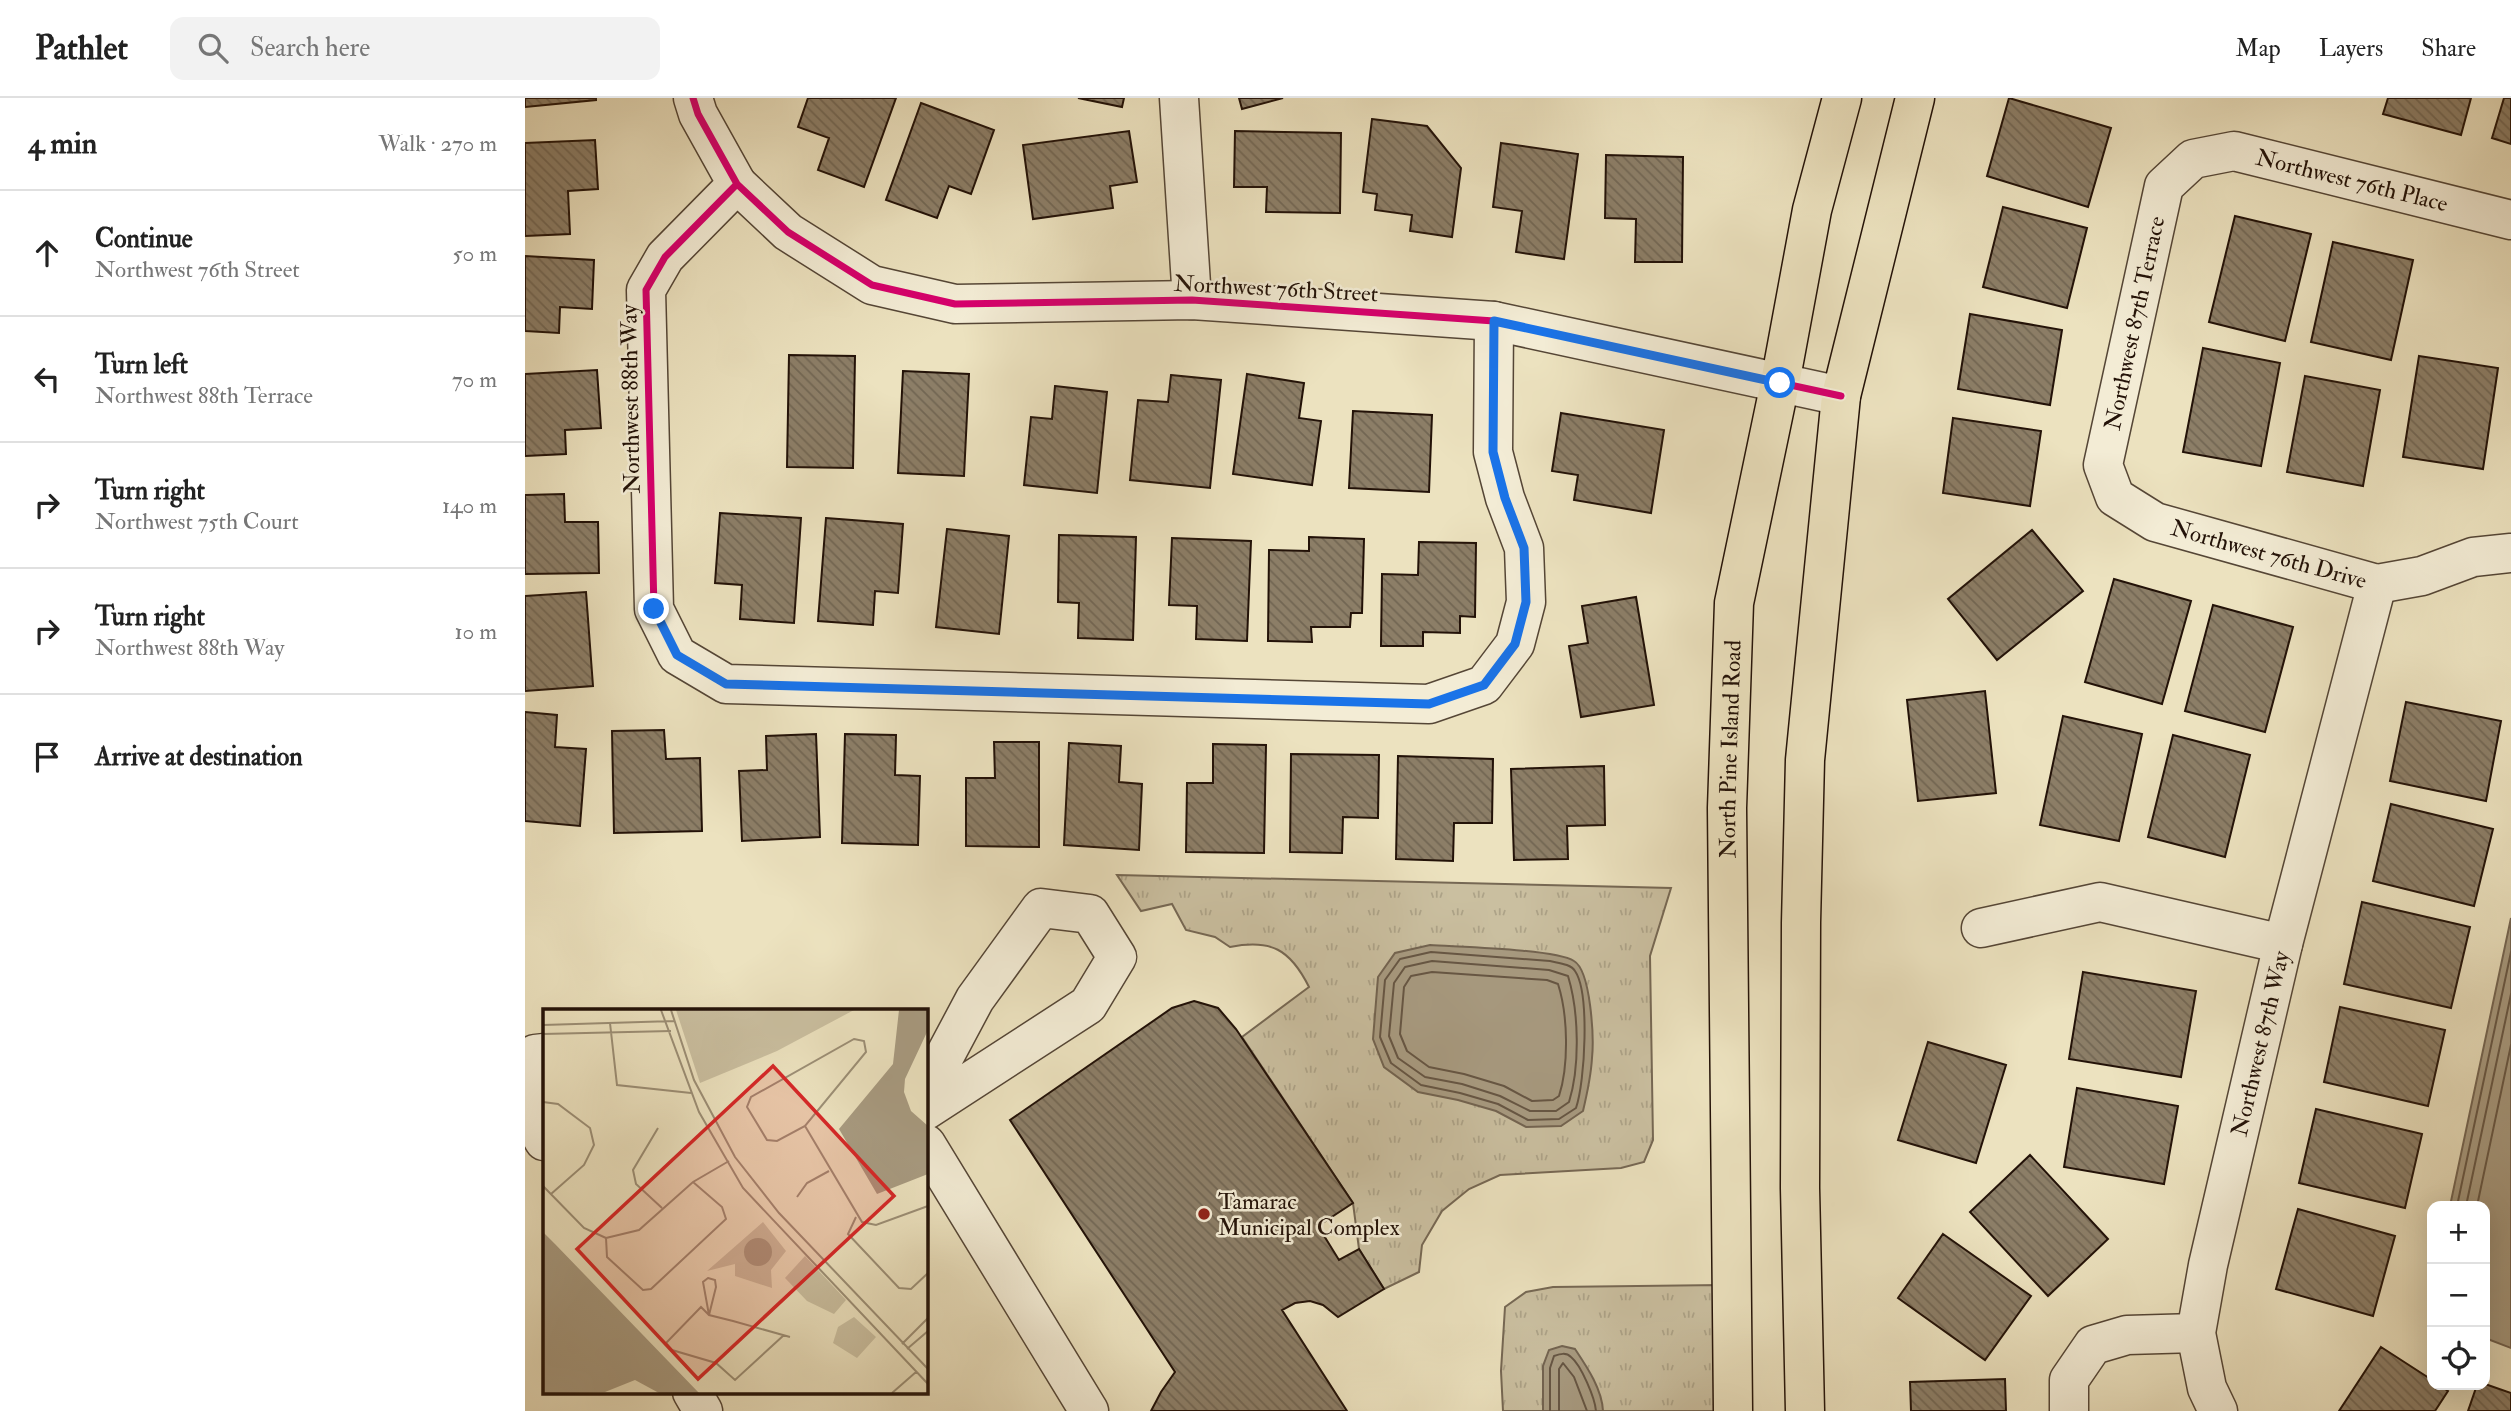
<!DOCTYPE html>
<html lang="en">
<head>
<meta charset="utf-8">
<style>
  :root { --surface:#fff; --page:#f2f2f2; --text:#222; --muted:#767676; --line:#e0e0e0 }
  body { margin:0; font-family:"IM FELL Double Pica",serif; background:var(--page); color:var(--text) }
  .controls { position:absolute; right:21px; bottom:21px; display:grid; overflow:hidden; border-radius:14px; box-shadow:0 7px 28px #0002 }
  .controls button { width:63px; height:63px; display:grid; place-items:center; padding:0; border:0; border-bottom:2px solid var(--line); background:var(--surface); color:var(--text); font:35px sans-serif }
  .stop { position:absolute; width:21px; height:21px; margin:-16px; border:5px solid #1a73e8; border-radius:50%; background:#fff }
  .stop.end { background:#1a73e8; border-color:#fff; box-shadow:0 2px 7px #0008 }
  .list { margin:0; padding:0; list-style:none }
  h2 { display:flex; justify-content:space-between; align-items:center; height:91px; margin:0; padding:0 28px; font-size:30px }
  h2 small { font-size:23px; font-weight:400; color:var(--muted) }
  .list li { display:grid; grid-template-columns:46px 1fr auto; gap:21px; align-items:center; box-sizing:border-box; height:126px; padding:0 28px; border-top:2px solid var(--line) }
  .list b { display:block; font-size:26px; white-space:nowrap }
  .list p { margin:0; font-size:23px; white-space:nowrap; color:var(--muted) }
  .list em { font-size:23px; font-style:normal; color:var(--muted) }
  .icon { flex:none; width:38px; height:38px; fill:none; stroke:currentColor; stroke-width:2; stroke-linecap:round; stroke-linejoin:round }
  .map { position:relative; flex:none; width:1986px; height:1313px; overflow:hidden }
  header { display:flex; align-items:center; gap:42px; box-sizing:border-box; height:98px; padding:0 35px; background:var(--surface); border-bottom:2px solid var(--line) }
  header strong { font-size:33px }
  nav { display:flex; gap:38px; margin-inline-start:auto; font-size:24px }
  .search { width:490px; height:63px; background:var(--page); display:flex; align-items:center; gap:18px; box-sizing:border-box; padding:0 24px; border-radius:14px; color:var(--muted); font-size:26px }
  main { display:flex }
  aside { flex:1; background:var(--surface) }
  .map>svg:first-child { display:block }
  .grass { fill:url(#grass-tufts); stroke:#766854; stroke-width:2 }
  .water { fill:#a89b81; stroke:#736451; stroke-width:2 }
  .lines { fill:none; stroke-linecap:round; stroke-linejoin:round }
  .shore { stroke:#665644; stroke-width:2 }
  .building { fill:url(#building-back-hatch); stroke:#231208; stroke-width:2 }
  .minor-casing { stroke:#554636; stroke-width:41 }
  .major-casing { stroke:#231208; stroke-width:41 }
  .minor { stroke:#f3ecd5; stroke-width:38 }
  .major { stroke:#ece2bf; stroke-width:38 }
  .cycleway-casing { stroke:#f3ecd5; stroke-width:11 }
  .cycleway { stroke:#d6006c; stroke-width:7 }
  .route { stroke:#1a73e8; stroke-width:9 }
  .poi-dot { fill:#8f2418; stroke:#f3ecd5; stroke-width:2.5 }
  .labels { text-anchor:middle; stroke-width:5; stroke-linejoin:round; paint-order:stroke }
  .street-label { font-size:23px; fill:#231208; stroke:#f3ecd5 }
  .poi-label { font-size:23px; fill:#231208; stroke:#f3ecd5; text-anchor:start }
  .inset-road { fill:none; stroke:#9c8f76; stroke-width:2 }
  .view { fill:#d62828; fill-opacity:0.15; stroke:#d62828; stroke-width:3.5 }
  .inset-edge { fill:none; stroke:#231208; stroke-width:3.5 }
</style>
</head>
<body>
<header>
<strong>Pathlet</strong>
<div class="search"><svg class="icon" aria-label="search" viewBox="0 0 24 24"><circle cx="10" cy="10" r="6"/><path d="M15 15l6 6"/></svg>Search here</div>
<nav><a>Map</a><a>Layers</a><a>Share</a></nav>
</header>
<main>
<aside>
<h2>4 min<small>Walk · 270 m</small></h2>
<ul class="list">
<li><svg class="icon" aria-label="ahead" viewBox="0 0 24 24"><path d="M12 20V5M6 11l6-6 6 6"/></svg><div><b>Continue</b><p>Northwest 76th Street</p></div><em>50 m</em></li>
<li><svg class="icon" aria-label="left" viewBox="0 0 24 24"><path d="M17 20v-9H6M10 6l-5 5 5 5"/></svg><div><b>Turn left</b><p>Northwest 88th Terrace</p></div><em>70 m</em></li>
<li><svg class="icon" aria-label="right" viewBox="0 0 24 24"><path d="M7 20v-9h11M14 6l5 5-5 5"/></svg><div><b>Turn right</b><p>Northwest 75th Court</p></div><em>140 m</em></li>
<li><svg class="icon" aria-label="right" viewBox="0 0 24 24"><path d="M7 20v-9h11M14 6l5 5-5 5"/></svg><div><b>Turn right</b><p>Northwest 88th Way</p></div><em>10 m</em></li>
<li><svg class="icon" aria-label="arrive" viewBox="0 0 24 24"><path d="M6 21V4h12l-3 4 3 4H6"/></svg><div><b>Arrive at destination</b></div></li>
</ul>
</aside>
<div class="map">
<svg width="1986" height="1313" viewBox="0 0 1986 1313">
  <defs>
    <pattern id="grass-tufts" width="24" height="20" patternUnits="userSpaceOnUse" patternTransform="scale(1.75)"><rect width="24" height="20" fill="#cabfa0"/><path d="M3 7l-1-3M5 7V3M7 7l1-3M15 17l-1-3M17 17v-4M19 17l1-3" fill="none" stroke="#ada388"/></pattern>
    <pattern id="building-back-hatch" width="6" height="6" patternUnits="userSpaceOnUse" patternTransform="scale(1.75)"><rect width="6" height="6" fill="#8c7e67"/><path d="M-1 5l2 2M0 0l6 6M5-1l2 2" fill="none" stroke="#726653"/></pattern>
  </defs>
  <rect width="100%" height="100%" fill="#ece2bf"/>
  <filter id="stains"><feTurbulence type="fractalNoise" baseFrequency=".00286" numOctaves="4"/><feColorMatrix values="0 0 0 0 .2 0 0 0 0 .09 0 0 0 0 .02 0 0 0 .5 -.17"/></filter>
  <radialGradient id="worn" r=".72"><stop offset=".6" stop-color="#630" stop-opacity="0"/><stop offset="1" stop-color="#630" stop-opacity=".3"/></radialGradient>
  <path class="grass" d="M592,777l554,13 -21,68 3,184 -9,22 -23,6 -121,7 -31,14 -27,22 -20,34 -3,27 -35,17 -25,-40 -6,-46 -111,-166 67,-50c-19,-38 -38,-48 -79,-40l-15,-10 -29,-7 -14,-26 -31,7z
    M1196,1187l1,126h-219l-2,-40 4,-64 21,-15 27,-5z"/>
  <path class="water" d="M1986,820v430l-26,-10v-132h-35z
    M905,847c28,2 125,4 144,16 17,10 20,77 18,97 -1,18 -5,36 -9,53l-22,15 -35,1 -30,-16 -38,-11 -40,-8 -34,-25 -11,-28 5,-62 17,-24z
    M1037,1248l13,3c12,18 27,40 28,62h-60v-45l6,-16z"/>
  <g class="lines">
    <path class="shore" d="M906,854l119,9c8,2 21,3 25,10 15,22 10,111 1,137l-17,11 -31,1 -30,-16 -38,-11 -39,-8 -30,-22 -11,-26 5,-57 15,-21z
      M907,863l117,9 19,6c11,36 12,91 1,126l-13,9h-26l-30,-15 -38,-12 -37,-7 -27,-19 -9,-22 5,-53 11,-16z
      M907,874l115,8 11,4c10,31 11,81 1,112l-6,4 -21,1 -28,-15 -40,-12 -35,-7 -22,-16 -7,-17 4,-47 7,-11z
      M1932,1108l54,-254
      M1941,1108l45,-212
      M1952,1108l34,-161
      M1025,1313v-43l4,-12c6,-2 12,-4 17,1 10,8 24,41 25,54
      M1034,1313v-42l4,-6 11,14 13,34"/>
  </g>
  <path class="building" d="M0,0h71v2l-71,7z
    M283,0h88l-32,89 -46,-17 11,-32 -31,-11z
    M553,0h46l-2,9z
    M714,0h44l-41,11z
    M1484,0l102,30 -23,79 -101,-31z
    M1863,0h83l-10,37 -78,-21z
    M1979,0h7v46l-19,-6z
    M396,5l73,27 -23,64 -22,-8 -12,32 -51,-18z
    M847,21l55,7 34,42 -9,69 -42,-6 2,-16 -37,-5 2,-16 -14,-2z
    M604,33l8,51 -27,4 3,22 -80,11 -10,-74z
    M710,33l106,2 -1,80 -74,-1 1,-25h-33z
    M70,42l3,49 -30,2 2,43 -45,2v-93z
    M976,45l77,11 -14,105 -48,-7 6,-41 -29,-4z
    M1081,57l77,2 -1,105h-47l1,-43 -31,-1z
    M1478,109l84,21 -20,80 -84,-21z
    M1710,118l76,18 -26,107 -76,-19z
    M1808,144l80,18 -22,100 -80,-18z
    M0,158l69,4 -2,49 -32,-2 -1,26 -34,-2z
    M1445,216l92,16 -12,75 -92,-16z
    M1678,250l77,15 -19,103 -78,-14z
    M264,257l66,1 -2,112 -66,-1z
    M1894,258l79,12 -15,101 -80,-12z
    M72,272l4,58 -36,2 1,24 -41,2v-82z
    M378,273l66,3 -5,102 -66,-3z
    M722,276l57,9 -5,35 22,3 -9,64 -79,-11z
    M646,277l50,5 -11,108 -80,-8 8,-80 30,2z
    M1780,278l75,14 -17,96 -76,-14z
    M530,288l52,6 -10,101 -73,-8 7,-68 21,2z
    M828,313l79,4 -3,77 -80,-4z
    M1036,315l103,17 -13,83 -77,-13 4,-25 -26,-4z
    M1428,320l88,13 -11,75 -87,-13z
    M39,396l1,28h33l1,51 -74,1v-79z
    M195,415l81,5 -7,105 -54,-4 2,-34 -27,-2z
    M301,420l77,6 -5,69 -23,-2 -2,34 -55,-4z
    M422,431l62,7 -10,98 -63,-7z
    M1507,432l51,61 -86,69 -49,-61z
    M534,437l77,2 -3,103 -55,-2 1,-35 -21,-1z
    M784,439l55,2 -2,74h-11l-1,14h-39l1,15 -44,-1 1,-91 40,1z
    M647,440l79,3 -4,100 -51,-2 1,-33 -28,-1z
    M894,444l57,1 -1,74 -15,-1v17l-37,-1v14h-42l1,-72 36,1z
    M1589,481l77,22 -29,103 -77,-22z
    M61,494l7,94 -68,5v-95z
    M1111,499l18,108 -73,12 -12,-71 19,-3 -6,-37z
    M1688,507l80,22 -28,105 -80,-21z
    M1460,593l11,102 -78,8 -11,-101z
    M1881,604l95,19 -15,80 -96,-20z
    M0,614l32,3 -2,32 31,2 -6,77 -55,-5z
    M1538,618l79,18 -23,107 -79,-16z
    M139,632l2,29 34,-1 2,73 -88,2 -2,-102z
    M291,636l4,103 -78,4 -3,-70 28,-1 -1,-34z
    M320,636l51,1 -1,40 25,1 -2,69 -76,-2z
    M1648,637l77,20 -25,102 -77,-20z
    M469,644h45v105l-73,-1v-68h29z
    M544,645l52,3 -2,36 23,2 -3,66 -75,-5z
    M688,646l53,1 -2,108 -78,-1 1,-69h26z
    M766,656l88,1 -1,63 -35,-1 -1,36 -52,-1z
    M873,658l95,3 -1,64h-38l-1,38 -57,-2z
    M1079,668l1,59 -38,1 1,33 -54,1 -3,-91z
    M1866,706l102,25 -19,77 -101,-25z
    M1837,804l108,25 -19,81 -107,-24z
    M1558,874l113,19 -15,86 -112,-18z
    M669,903l24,7 18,21 117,174 -35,23 21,34 20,-11 25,40 -46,28 -15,-12 -13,-4 -15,2 -13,7 65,101h-196l10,-19 14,-20 -165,-252 162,-112z
    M1815,909l105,23 -17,76 -104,-24z
    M1403,944l78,23 -30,98 -78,-23z
    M1552,990l101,18 -14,78 -100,-17z
    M1791,1011l106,25 -17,74 -106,-25z
    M1505,1057l78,84 -60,57 -78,-84z
    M1773,1111l97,27 -22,80 -97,-27z
    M1418,1136l88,62 -46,64 -87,-62z
    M1856,1249l51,33v5h7l9,6 -13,20h-96z
    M1480,1281l1,32h-95l-1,-29z
    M1960,1286l26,9v18h-43l9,-26z"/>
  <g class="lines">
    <defs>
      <g id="minor">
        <path d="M168,0l5,16 39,70 -72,73 -19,33 8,319 23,46 49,29 703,20 55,-19 31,-41 11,-42 -2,-54 -19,-50 -12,-46 1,-131"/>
        <path d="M654,0l13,202"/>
        <path d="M212,86l51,48 84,53 83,19 237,-4 302,21 347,75"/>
        <path id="s1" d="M1986,122l-277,-69 -41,8 -29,27 -61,279 12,32 40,25 222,62 45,-8 51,-19 38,-4"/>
        <path d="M1456,830l119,-26 183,42"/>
        <path d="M19,955l-9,1 -4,65 13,22"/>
        <path d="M401,993l49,-92 66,-91 49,6 27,43 -29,48 -162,105"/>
        <path d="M401,1046l163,267"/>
        <path d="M167,1294l11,19"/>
        <path d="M1544,1313v-31l24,-35 34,-10 69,-2"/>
        <path id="s2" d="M1693,1313l-11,-23 -11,-55 12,-68 75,-321 94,-360"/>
      </g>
      <g id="major">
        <path id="s3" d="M1208,1313l-6,-603 7,-205 46,-220 32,-173 30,-112"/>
        <path d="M1280,1313l-5,-223 1,-265 4,-163 36,-364 74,-298"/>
      </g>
    </defs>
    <use href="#minor" class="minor-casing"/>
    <use href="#major" class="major-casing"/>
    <use href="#minor" class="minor"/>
    <use href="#major" class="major"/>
    <defs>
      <path id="cycleway" d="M168,0l5,16 39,70 -72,73 -19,33 8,319 23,46 49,29 703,20 55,-19 31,-41 11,-42 -2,-54 -19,-50 -12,-46 1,-131
        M212,86l51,48 84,53 83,19 237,-4 302,21 347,75"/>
    </defs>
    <use href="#cycleway" class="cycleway-casing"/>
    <use href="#cycleway" class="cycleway"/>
  </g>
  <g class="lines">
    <path class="route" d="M129,511l23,46 49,29 703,20 55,-19 31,-41 11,-42 -2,-54 -19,-50 -12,-46 1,-131 286,62"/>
  </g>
  <circle class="poi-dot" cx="679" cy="1116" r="7"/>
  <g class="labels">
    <g class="street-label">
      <text transform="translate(1827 82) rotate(14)" y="8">Northwest 76th Place</text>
      <text transform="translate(751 190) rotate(3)" y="8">Northwest 76th Street</text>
      <text transform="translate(1609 225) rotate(-78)" y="8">Northwest 87th Terrace</text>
      <text transform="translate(105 301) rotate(-91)" y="8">Northwest 88th Way</text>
      <text dy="8" stroke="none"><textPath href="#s1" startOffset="852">Northwest 76th Drive</textPath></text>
      <text dy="8" stroke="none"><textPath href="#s3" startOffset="662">North Pine Island Road</textPath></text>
      <text dy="8" stroke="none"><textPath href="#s2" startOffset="378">Northwest 87th Way</textPath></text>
    </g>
    <g class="poi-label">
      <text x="693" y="1111">Tamarac<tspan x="693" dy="26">Municipal Complex</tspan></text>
    </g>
  </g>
  <g transform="translate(18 911)">
    <rect width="385" height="385" fill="#ece2bf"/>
    <path d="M133,1h178l-77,41 -77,32zM220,213l23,29 -15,19 1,18 -37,-12v-12l-28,7zM262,247l41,44 -12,14 -27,-13 -22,-23zM311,308l22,20 -19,21 -24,-15 5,-16z" fill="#cabfa0"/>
    <path d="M356,1h29v20l-23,49 -1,13 7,19 17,15v48l-51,20 -38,-65 54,-65zM0,223l12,12 144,149h-40l-24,-13 -30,12 -62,1zM201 243a14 14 0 1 1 28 0a14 14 0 1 1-28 0Z" fill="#a89b81"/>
    <path class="inset-road" d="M118,1l38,102 44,76 185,196M128,1l23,70 41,77 44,56 149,156M67,14l7,62 74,8M0,16l131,-4M0,25l128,-3M311,30l10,2 2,11 -61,74 -28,15 -10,-1 -20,-33 4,-10zM0,93l15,2 32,24 4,17 -10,20 -33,29M262,117l57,96 14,3 52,-19M115,119l-25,42 3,14 26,24M0,177l41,42 22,10 1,19 36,33 8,-1 75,-70 -4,-12 -29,-25M254,188l10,-14 22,-12M313,208l-8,17 51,54 12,1 17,-16M63,229l33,-8 54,-48 36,-21M165,269l7,2 1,7 -7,28 -6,-33zM241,326l-49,45 -19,-17 -44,-13 -6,-7 35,-36 8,8 24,6 57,16M359,335l26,-26M364,340l21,-18M349,384l24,-21"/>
    <path class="view" d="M230,57l121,130 -196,183 -121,-130z"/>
    <rect width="385" height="385" class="inset-edge"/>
  </g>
  <rect width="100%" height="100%" filter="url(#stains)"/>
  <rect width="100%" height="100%" fill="url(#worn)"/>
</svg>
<div class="controls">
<button>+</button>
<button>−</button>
<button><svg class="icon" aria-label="locate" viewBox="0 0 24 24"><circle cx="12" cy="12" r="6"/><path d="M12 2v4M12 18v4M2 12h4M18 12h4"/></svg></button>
</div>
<div class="stop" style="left:1255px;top:285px"></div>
<div class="stop end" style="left:129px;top:511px"></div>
</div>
</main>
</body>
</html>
